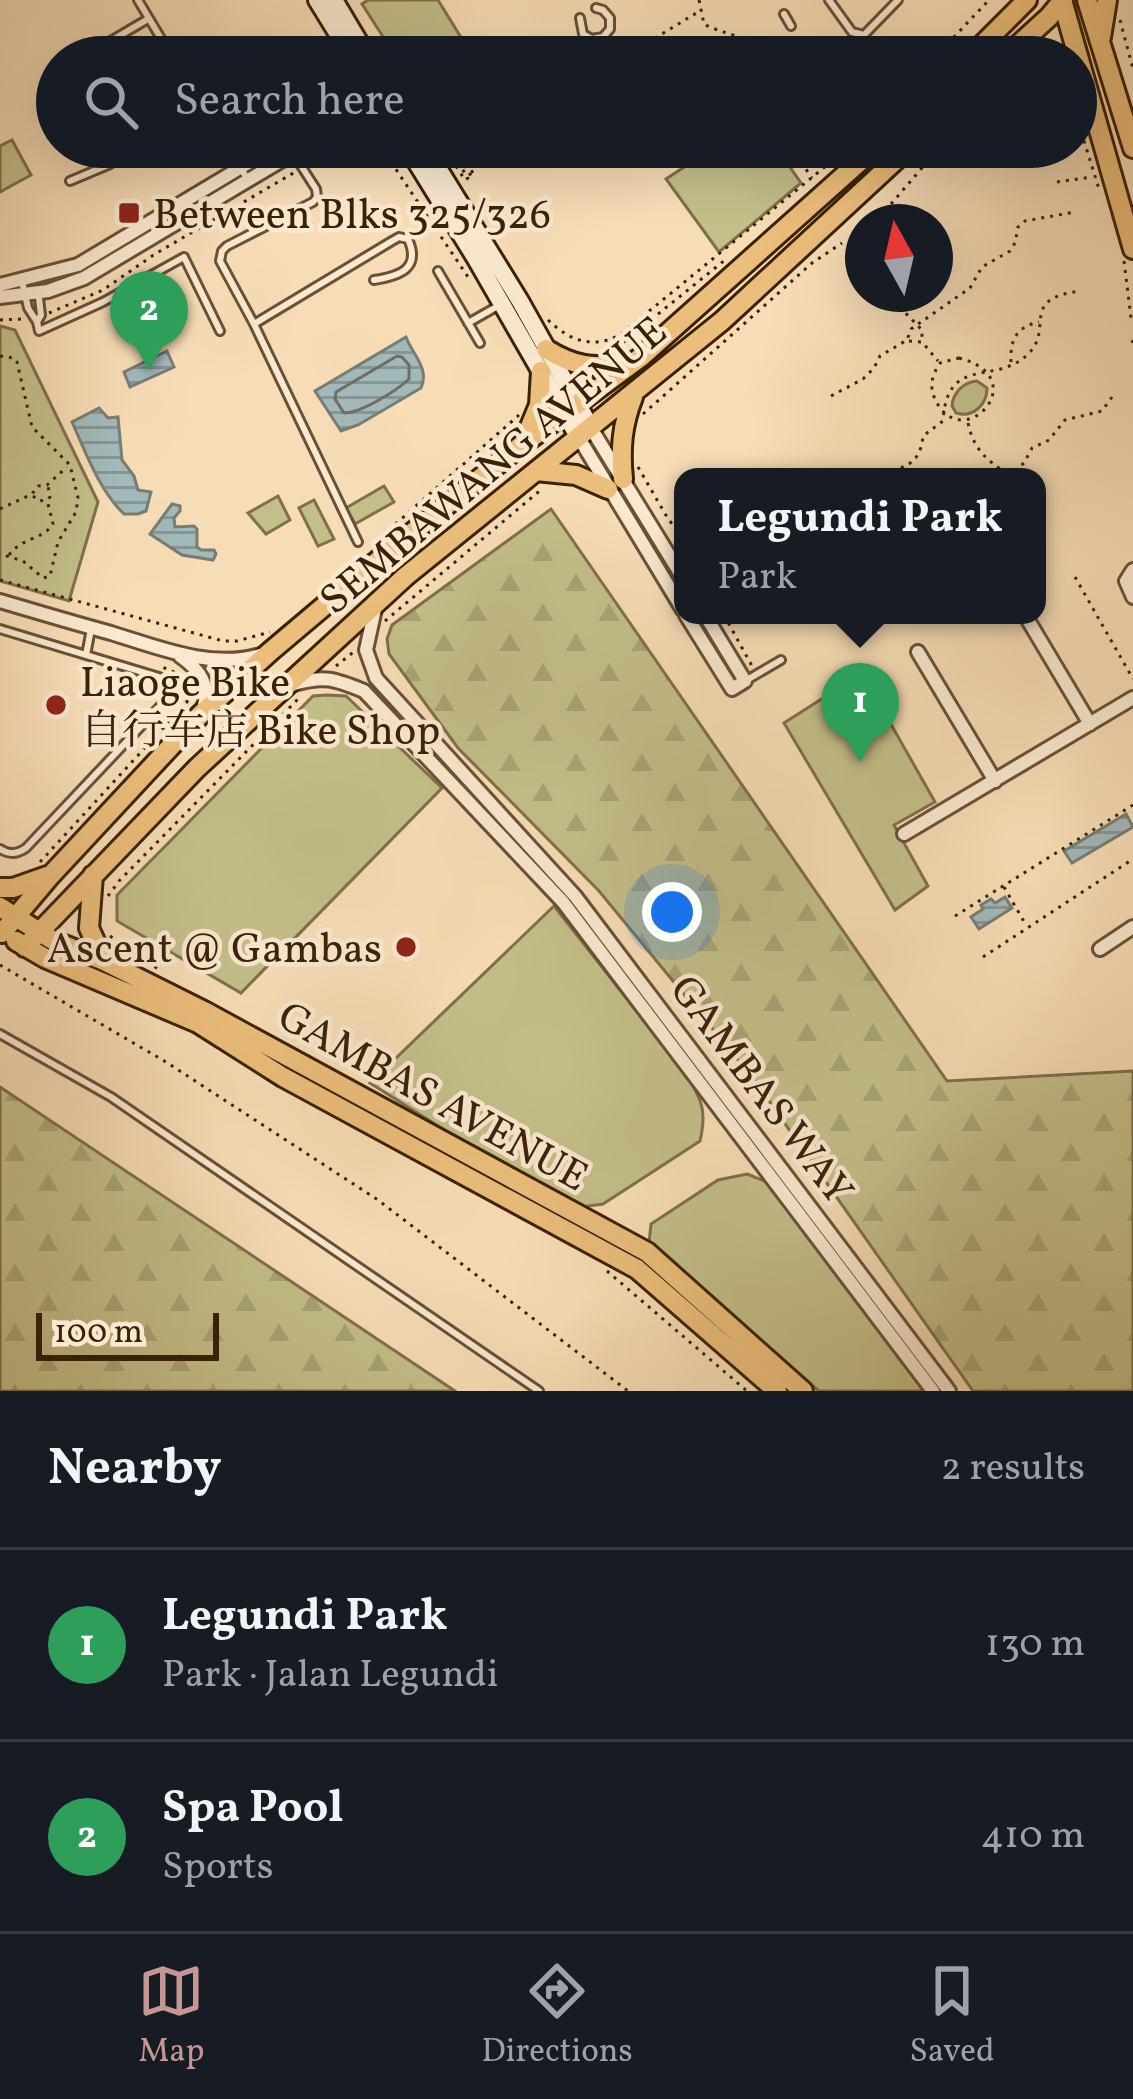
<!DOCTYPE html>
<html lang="en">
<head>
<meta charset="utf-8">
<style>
  :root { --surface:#171b24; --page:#242831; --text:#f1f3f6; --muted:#9ea1a6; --line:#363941; --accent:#c59692 }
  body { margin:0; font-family:Vollkorn,"Noto Serif SC",serif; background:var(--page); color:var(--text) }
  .compass { position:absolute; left:845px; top:204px; width:108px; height:108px; border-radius:50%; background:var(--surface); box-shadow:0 12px 48px #0002; rotate:352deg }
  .scale { position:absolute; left:36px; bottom:30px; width:183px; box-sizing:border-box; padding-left:12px; border:6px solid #3a2209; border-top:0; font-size:33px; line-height:42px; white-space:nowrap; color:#3a2209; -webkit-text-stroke:9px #fae9d0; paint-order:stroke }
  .you { position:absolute; left:672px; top:912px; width:42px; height:42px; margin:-30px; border:9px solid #fff; border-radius:50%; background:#1a73e8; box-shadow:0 0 0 18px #1a73e833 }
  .badge { display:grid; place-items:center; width:78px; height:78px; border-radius:50%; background:var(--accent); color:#fff; font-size:39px; font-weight:700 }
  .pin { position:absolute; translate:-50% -99px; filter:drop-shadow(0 3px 6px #0008) }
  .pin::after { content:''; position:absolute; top:63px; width:42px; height:36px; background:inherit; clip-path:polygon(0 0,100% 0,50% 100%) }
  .popup { position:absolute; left:674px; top:468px; width:372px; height:156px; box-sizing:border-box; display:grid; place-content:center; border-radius:24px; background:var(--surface); filter:drop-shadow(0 3px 9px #0005); font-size:39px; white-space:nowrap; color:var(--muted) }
  .popup b { font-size:45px; color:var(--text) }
  .popup::after { content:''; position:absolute; left:50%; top:100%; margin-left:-24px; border:24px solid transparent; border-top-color:var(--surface) }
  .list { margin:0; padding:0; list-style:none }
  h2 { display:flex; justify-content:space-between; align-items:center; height:156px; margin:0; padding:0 48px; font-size:51px }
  h2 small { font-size:39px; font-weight:400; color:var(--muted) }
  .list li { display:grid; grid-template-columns:78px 1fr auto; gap:36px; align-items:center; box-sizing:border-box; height:192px; padding:0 48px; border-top:3px solid var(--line) }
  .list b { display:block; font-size:45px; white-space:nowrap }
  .list p { margin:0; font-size:39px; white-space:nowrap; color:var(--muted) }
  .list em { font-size:39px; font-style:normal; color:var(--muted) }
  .icon { flex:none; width:66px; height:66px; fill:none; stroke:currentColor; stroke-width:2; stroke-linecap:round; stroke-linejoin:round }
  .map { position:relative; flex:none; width:1133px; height:1391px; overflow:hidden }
  .search { position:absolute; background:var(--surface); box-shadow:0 12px 48px #0002; left:36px; right:36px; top:36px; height:132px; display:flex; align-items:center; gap:30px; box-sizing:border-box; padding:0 42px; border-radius:66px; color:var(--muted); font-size:45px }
  .sheet { height:540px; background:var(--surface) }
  nav { display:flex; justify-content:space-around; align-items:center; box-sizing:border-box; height:168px; border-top:3px solid var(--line); background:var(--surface); font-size:33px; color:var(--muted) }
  nav a { display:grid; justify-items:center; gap:6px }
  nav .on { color:var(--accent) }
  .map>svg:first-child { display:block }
  .green { fill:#c4bf89; stroke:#7f7049; stroke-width:3 }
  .forest { fill:url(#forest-firs); stroke:#7f7049; stroke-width:3 }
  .water { fill:url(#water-rules); stroke:#787d73; stroke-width:3 }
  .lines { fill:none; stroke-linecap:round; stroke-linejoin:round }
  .shore { stroke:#6e6e62; stroke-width:3 }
  .lane-casing { stroke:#695134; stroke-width:12 }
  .street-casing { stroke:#695134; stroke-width:18 }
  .secondary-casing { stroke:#3a2209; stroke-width:22 }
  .primary-casing { stroke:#3a2209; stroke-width:24 }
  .path { stroke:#3a2209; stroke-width:3; stroke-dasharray:3 6; stroke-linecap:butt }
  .lane { stroke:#fae9d0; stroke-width:6 }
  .street { stroke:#fae9d0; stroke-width:12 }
  .secondary { stroke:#fae9d0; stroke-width:16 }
  .primary { stroke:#ecbe7b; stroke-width:18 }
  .poi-dot { fill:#8f2418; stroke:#fae9d0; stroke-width:4.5 }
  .labels { text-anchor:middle; stroke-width:9; stroke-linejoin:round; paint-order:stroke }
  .poi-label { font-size:42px; fill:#3a2209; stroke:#fae9d0; text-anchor:start }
  .street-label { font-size:42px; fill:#3a2209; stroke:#fae9d0 }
</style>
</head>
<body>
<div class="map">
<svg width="1133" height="1391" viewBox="0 0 1133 1391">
  <defs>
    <pattern id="forest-firs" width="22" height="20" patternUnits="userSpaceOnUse" patternTransform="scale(3)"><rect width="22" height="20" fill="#c4bf89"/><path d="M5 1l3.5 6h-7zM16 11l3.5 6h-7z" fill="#a9a475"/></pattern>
    <pattern id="water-rules" width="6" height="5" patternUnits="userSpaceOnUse" patternTransform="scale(3)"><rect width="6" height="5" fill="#a2b9ba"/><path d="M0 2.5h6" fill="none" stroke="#859695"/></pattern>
  </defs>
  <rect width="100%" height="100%" fill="#f7ddb6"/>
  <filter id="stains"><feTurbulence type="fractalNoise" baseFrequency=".00167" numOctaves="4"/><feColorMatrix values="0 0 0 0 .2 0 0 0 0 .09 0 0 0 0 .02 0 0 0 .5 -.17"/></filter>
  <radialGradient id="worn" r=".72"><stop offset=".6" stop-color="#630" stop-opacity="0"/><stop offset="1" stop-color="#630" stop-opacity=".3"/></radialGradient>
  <path class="green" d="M368,0h70l35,57h-77l-34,-53z
    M12,140l19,35 -31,17v-46z
    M715,147h61l25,36 -82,69 -53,-73z
    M0,326l15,4 83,172 -29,99 -69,-20z
    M977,381l10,7c0,17 -14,30 -31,25l-4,-7c1,-14 12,-24 25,-25z
    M384,486l10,16 -39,22 -9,-16z
    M278,496l12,24 -24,14 -18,-21z
    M314,500l20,39 -16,7 -19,-38z
    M862,673l73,129 -41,23 34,61 -33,24 -111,-187z
    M327,695l19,1 96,92 -201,205 -124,-72v-26l196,-199z
    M554,906l133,169c15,26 20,36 13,66l-97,63 -22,3 -105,-57 -106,-67z
    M747,1174l20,8 157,209h-105l-126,-107 -44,-41 2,-19 67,-44z"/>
  <path class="forest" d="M551,509l396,572 186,-10v320h-160l-221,-314 -153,-186 -141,-143 -69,-94 -2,-15 5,-14z
    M0,1087l455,304h-455z"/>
  <path class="water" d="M406,337c6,17 24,31 15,51l-63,37 -17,6 -26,-40z
    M167,351l7,16 -44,20 -6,-15z
    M99,408l9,10 10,-1 4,43 12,16 4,14 13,2 -5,19 -8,3h-14c-25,-24 -38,-61 -52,-92z
    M172,504l8,2v5l-6,7 1,9 19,-1 3,3v18l4,3h13l2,4 -3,6 -31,-5 -32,-21z
    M1126,814l7,13 -61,36 -8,-12z
    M1005,897l7,11 -33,21 -8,-12 12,-8 -2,-4 10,-6 4,4z"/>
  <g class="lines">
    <path class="shore" d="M397,356l5,1 7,8v14c-13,12 -48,34 -65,34l-9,-14 1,-7z"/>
    <defs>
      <path id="lane" d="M138,0l34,57
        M829,0l23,32 12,3 34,-35
        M784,14l7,12
        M580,18l3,16 9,5 11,-2 7,-8v-11l-7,-8 -7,-2
        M556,56l31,-19
        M101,57l1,-11 46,-27
        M228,147l20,33
        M289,147l27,42 1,8 -4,5 -86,44 -5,5 -2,10 34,63 104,218
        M70,181l38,-16 31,-18
        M438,271l42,72
        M22,281l6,27 9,14 2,9 64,-29 81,-45 36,74
        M37,322l4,-7 -3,-25
        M468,323l30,-17
        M254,324l138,-83 7,-4 9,2c13,29 -7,37 -34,41
        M0,629l159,48 7,5 3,11 -4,8 -139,147c-9,6 -16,7 -26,1
        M86,655l5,-26
        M745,681l36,-21
        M0,1034l111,63 428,294"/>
      <path id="street" d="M0,285l78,-20 197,-118
        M0,297l48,-6 36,-13 220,-131
        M591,428l92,150
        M579,438l104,172
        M1133,570l-7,11 7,16
        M0,601c37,11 74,22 111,32 46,14 101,37 149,22
        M375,609l-9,41 10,28 199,218 374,495
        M686,615l46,74 13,-8 -40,-66
        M1025,615l65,109
        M918,652l77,129
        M180,656c20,14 31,29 23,53
        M294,684c30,-9 41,-5 70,7l199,211 370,489
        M904,834l229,-136
        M1100,949l33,-22"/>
      <path id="secondary" d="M317,0l35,57
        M334,0l34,57
        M407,147l69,112 103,179
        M425,147l95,154 71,127"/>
      <path id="primary" d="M1062,0l71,249
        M1087,0l46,148
        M1101,37l6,-37
        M970,57l57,-57
        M1005,57l44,-40 14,-17
        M1012,57l17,-3 28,3
        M546,349c27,17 48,21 79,13
        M525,439l14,-34 2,-34
        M536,471l40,4 32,14
        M623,479c-3,-30 -1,-54 10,-82
        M93,875l-4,53 15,33
        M0,888h13l34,-12
        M0,907l54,34 50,20 100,50 443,241 156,139
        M2,933l49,-58 149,-160 72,-65 116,-98 135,-108 118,-87 235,-210
        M16,941l29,17 153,65 85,54 354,192 140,122
        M25,947l172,-179 209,-192 316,-255 188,-174"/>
    </defs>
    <use href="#lane" class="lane-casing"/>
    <use href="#street" class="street-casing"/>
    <use href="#secondary" class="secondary-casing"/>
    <use href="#primary" class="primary-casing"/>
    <path class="path" d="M699,0l5,24c15,9 56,17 63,23 3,3 3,7 5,10
      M1120,20l13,49
      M624,57l74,-45
      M935,57l54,-57
      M1076,115l23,74
      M381,147l89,133
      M791,147l21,31
      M452,162l24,-15
      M309,164l28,-17
      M456,166l9,14 3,-2 -9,-14 4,-2 8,14 3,-1 -8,-14 4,-2 -4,-6
      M1057,182l35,-5
      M891,204l49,-57
      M1124,261l7,57
      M887,294l35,36v12
      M49,313l54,-23 52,-36 140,-82
      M0,320l22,-1
      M548,320c22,21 44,29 72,15l229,-188
      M1132,340l1,3
      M909,341l13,1 16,19
      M616,348l109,-88
      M0,356l14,2 3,4 15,65 38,38 8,33 -2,14 -18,30 -8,34 -7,2 -20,-17 -23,-7
      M959,358c78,20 2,99 -24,41 -6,-13 -3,-24 5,-36z
      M1011,362c-1,-22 5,-35 28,-40
      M831,396l32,-17 11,-11 6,-12 27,-16 4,-11 59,-41 12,-21 28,-16 5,-8 3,-16 7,-6 50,-9
      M643,414l169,-151 30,-20
      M968,423c6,27 18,36 39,51
      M638,467l29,50 16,22
      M866,477c28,-9 54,-5 57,-41l20,-15c4,-66 50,-36 83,-65 31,-27 -10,-57 55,-65
      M1008,477l16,-14 8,-15 17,-8 16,-20 37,-9 10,-14
      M33,496l6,5 8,-1 3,-3 -2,-11
      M0,509l32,-15 6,-8 9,-1 20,-18
      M382,536l137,-121
      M9,555c13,-18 34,-15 44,-31l-6,-24
      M1075,577l58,102
      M0,580l223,61h14l33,-9
      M724,615l28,51
      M385,621l158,-133
      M336,666l20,-16
      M40,862l147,-160c3,-23 -8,-30 -29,-36
      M1004,887l22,38
      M108,896l11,-15 182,-185
      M955,916l178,-111
      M110,936l51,35
      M983,957l150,-98
      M0,965l166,97 212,138 250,191
      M607,1271l140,120"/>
    <use href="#lane" class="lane"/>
    <use href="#street" class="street"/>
    <use href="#secondary" class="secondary"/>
    <use href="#primary" class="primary"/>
  </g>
  <g class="poi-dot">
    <rect x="117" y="201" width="24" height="24" rx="6"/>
    <circle cx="56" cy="705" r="12"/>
    <circle cx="406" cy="947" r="12"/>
  </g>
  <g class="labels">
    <g class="poi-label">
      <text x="153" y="228">Between Blks 325/326</text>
      <text x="80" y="696">Liaoge Bike<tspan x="80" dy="48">自行车店 Bike Shop</tspan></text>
      <text x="382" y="962" text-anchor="end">Ascent @ Gambas</text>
    </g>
    <g class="street-label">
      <text transform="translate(492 464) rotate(-40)" y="15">SEMBAWANG AVENUE</text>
      <text transform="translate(763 1089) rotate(53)" y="15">GAMBAS WAY</text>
      <text transform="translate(434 1095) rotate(29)" y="15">GAMBAS AVENUE</text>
    </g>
  </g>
  <rect width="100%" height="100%" filter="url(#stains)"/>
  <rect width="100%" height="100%" fill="url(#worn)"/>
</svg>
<svg class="compass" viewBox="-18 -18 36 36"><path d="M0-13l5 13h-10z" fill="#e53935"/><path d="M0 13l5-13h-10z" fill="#9ea1a6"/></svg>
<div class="scale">100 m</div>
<div class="you"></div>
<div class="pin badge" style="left:860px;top:762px;background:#2e9e5b">1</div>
<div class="popup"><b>Legundi Park</b>Park</div>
<div class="pin badge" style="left:149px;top:370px;background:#2e9e5b">2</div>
<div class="search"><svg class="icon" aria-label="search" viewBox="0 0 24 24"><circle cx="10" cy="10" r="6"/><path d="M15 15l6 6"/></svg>Search here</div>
</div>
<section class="sheet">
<h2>Nearby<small>2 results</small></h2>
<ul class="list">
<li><span class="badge" style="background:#2e9e5b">1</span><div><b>Legundi Park</b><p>Park · Jalan Legundi</p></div><em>130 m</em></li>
<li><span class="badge" style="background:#2e9e5b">2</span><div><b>Spa Pool</b><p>Sports</p></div><em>410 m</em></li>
</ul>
</section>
<nav>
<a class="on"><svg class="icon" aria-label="map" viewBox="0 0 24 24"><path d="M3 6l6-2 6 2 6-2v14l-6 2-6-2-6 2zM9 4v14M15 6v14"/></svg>Map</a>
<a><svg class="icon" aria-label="directions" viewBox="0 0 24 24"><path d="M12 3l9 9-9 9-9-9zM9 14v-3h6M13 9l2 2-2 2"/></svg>Directions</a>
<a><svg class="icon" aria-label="saved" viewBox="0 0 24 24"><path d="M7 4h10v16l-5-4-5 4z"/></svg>Saved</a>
</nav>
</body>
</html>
